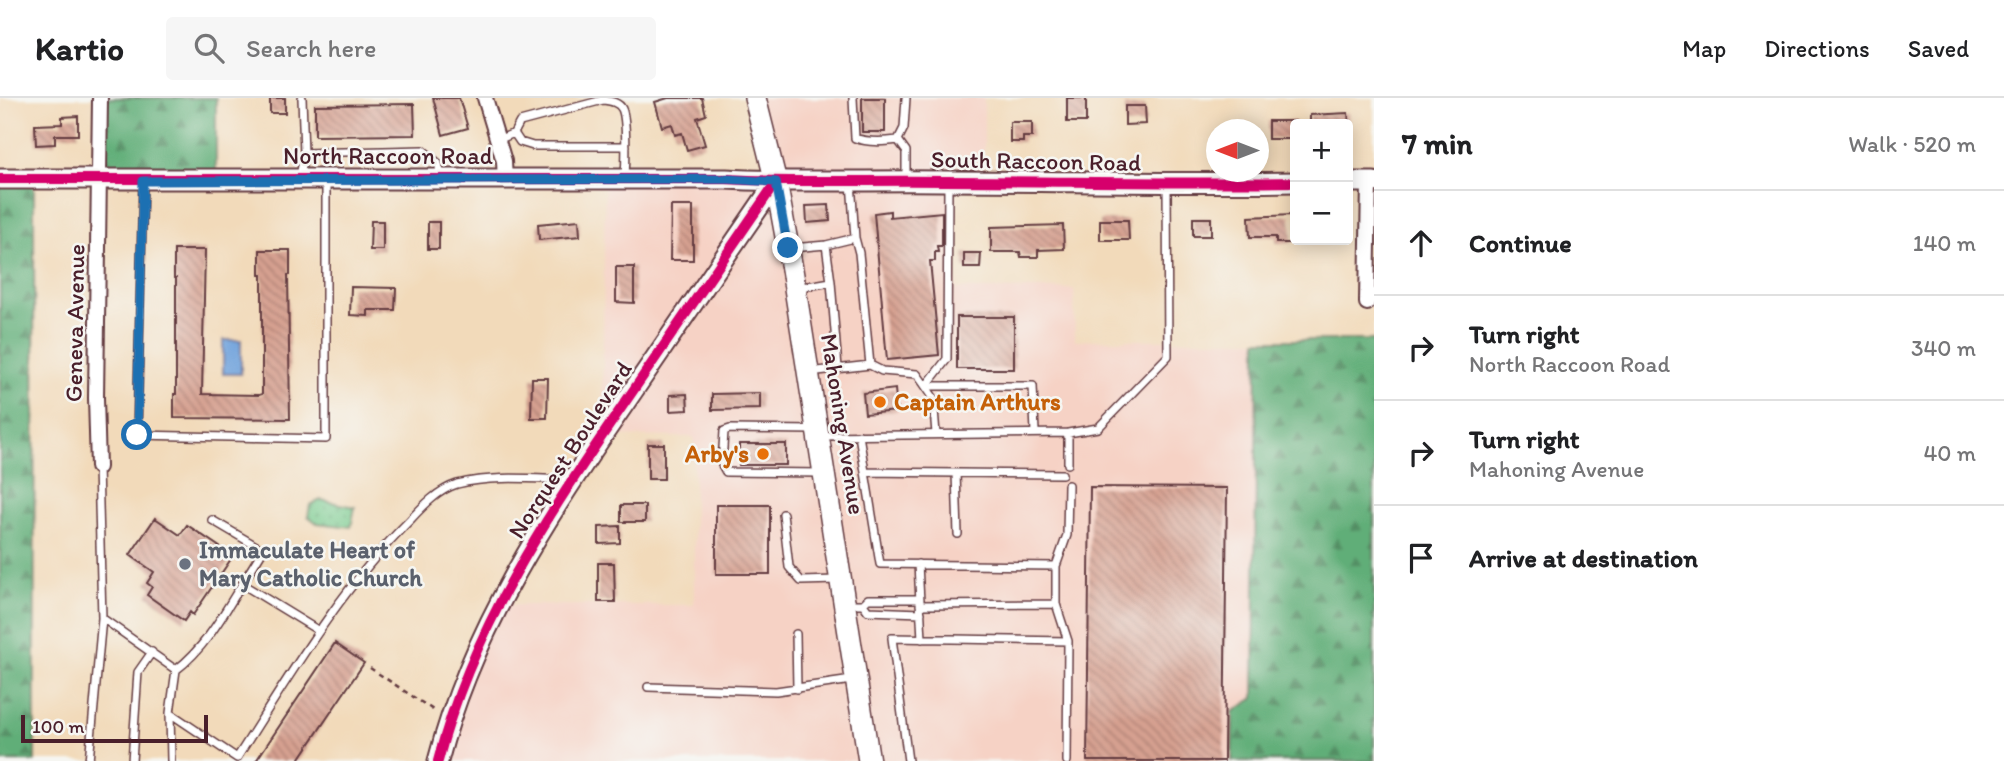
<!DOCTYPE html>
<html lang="en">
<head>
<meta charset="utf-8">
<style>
  :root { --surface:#fff; --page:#f6f6f6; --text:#202124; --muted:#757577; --line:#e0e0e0 }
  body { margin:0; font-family:Itim,sans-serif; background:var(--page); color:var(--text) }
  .controls { position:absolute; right:21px; top:21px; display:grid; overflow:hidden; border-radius:7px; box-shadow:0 4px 18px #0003 }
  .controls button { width:63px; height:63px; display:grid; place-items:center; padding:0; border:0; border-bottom:2px solid var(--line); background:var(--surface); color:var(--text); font:35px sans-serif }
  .compass { position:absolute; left:1206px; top:21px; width:63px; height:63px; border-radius:50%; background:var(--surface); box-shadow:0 4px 18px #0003; rotate:270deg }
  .scale { position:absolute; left:21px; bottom:18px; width:187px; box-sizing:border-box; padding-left:7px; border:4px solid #4a1f2b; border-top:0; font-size:19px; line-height:24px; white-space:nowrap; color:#4a1f2b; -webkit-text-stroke:5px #f6f6f2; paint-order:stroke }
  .stop { position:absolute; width:21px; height:21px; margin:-16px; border:5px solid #1f6fb2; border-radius:50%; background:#fff }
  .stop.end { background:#1f6fb2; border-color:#fff; box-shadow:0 2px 7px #0008 }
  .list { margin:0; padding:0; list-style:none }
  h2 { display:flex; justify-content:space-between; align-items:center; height:91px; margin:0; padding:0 28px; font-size:30px }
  h2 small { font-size:23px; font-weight:400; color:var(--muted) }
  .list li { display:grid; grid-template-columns:46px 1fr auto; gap:21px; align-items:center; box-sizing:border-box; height:105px; padding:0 28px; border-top:2px solid var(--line) }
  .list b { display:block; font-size:26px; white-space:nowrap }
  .list p { margin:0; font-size:23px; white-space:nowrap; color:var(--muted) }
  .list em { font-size:23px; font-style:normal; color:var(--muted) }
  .icon { flex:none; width:38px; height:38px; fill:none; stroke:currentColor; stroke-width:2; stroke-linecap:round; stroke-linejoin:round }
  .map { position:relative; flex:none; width:1374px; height:663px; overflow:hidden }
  header { display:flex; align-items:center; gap:42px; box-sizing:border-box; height:98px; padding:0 35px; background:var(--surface); border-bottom:2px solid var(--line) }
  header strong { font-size:33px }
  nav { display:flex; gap:38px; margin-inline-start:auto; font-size:24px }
  .search { width:490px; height:63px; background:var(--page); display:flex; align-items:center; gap:18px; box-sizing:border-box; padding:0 24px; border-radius:7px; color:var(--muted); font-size:26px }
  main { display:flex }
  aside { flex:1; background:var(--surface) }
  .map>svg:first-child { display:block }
  .built { fill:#f6d2c5 }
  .grass { fill:url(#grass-dots); stroke:#60745c; stroke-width:2 }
  .forest { fill:url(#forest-firs); stroke:#566652; stroke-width:2 }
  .water { fill:#71a3dc; stroke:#5e6184; stroke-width:2 }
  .building { fill:url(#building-back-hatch) }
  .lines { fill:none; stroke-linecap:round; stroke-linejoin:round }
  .lane-casing { stroke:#633b40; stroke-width:10 }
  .street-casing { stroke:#633b40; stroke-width:18 }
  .secondary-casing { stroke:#633b40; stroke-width:23 }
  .primary-casing { stroke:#633b40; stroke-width:24 }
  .path { stroke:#633b40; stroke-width:2.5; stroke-dasharray:5 5; stroke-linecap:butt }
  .lane { stroke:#fff; stroke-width:7 }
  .street { stroke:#fff; stroke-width:14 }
  .secondary { stroke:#fff; stroke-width:19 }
  .primary { stroke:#fff; stroke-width:21 }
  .cycleway-casing { stroke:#f6f6f2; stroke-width:15 }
  .cycleway { stroke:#d6006c; stroke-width:10 }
  .route { stroke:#1f6fb2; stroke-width:9 }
  .food-dot { fill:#e8710a; stroke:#f6f6f2; stroke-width:2.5 }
  .worship-dot { fill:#6b7280; stroke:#f6f6f2; stroke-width:2.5 }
  .labels { text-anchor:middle; stroke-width:5; stroke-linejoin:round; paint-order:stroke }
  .street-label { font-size:24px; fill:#4a1f2b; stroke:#f6f6f2 }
  .food-label { font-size:24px; font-weight:bold; fill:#c56008; stroke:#f6f6f2; text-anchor:start }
  .worship-label { font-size:24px; font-weight:bold; fill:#5b616d; stroke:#f6f6f2; text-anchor:start }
</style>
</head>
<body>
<header>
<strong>Kartio</strong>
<div class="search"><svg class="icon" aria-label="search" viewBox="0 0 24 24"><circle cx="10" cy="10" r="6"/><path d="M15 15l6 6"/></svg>Search here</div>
<nav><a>Map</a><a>Directions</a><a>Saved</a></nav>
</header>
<main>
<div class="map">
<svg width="1374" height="663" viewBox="0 0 1374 663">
  <defs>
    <pattern id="grass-dots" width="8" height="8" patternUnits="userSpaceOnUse" patternTransform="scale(1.75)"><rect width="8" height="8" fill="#77ca8c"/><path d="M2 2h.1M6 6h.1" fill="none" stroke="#68ad79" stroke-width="1.8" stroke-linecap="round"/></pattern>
    <pattern id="forest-firs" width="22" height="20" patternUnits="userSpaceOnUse" patternTransform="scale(1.75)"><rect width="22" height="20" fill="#61ae78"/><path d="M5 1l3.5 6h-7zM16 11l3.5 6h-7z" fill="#528d63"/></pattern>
    <pattern id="building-back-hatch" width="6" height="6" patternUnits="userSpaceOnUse" patternTransform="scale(1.75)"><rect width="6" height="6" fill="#d6a090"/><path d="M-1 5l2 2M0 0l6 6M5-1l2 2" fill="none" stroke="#b08276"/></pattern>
  </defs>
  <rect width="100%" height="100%" fill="#f6f6f2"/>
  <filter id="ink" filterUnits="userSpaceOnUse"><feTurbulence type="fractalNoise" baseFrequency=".0143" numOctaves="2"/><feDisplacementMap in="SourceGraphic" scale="14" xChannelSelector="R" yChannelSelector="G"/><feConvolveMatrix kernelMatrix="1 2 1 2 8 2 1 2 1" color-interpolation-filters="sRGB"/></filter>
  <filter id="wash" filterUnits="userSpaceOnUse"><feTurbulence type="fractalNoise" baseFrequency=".00686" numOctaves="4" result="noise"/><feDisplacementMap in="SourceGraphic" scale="28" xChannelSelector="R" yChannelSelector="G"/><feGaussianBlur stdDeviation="1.57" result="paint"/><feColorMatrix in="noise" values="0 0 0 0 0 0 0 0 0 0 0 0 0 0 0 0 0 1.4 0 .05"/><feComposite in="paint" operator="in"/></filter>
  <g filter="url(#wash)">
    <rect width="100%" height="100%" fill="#f2daba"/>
    <path class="built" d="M755,0h229v83h-28v108h118l1,51h182l-3,359 -21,13 -1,49h-794l60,-156h196v-168l-92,-1 3,-256 171,2z"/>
    <path class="grass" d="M321,402l34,7 -4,20 -34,-4 -9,-7 2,-11z"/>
    <path class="forest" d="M100,0h116v82l-117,-1z
      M0,81h34l1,582h-35z
      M1257,242h117v421h-142l1,-49 21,-14z"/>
    <path class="water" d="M223,242h18v34h-18z"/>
    <g id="blocks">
      <path class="building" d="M270,0h15v15h-15z
        M433,0h26l9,30 -25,7z
        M668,0h34l4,17 -9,3 8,27 -18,5 -5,-17 -7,2 -3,-11 -10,3 -7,-25z
        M862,0h23v34h-23z
        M1067,0h19v24h-19z
        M414,6l1,31 -100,1v-31z
        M1125,8h20l1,18 -21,1z
        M1348,15l1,11h-39v-9z
        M78,18v19h-23v9l-19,1 -1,-20 27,-1v-7z
        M1268,23h27v18h-27z
        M1010,24h22v15h-9v5h-13z
        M829,107l1,16 -23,2 -1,-17z
        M671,108h22v54h-23z
        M890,113v6l52,-5v34h-5l1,6h-3v9h-5l9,94 -52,5 -13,-147z
        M1291,117l1,28h-16v-6h-26l-1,-20z
        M1193,120h18v18h-18z
        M579,122l1,16 -41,4 -1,-16z
        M1100,122h28l1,20h-29z
        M371,123h12v29h-13z
        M428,124h11v27h-11z
        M1063,127l1,24 -26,1v7h-17l-1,-5h-29v-25z
        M174,152h31l-3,144 57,1 3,-1v-119h-2v-25h30v25h-2l2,144 -116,-1v-24h2v-116h-2z
        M964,155h17l-1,15h-16z
        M616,169h18v36l-18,-1z
        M351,189l45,1 -1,22h-27v6l-18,-1z
        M957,219h57v52h-57z
        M532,280h16l-1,40h-16z
        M895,291l2,22 -32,3 -2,-21z
        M760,295v16l-48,1v-16z
        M687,296l1,16 -18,1v-16z
        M648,346h16v35h-16z
        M739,346h47v21h-47z
        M1090,389l137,1 -3,273h-137z
        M621,407h24v17h-24z
        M716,407h54v69h-54z
        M155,420l25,17 7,-10 46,31 -40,59 -3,-3 -6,9 -37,-26 5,-8 -5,-4 7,-11 -24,-17z
        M620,428v17l-21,1v-17z
        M598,465h16l1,39h-17z
        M335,545l29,20 -66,98h-42z"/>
    </g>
  </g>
  <g filter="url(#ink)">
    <use href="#blocks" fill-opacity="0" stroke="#633b40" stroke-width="2"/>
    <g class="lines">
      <defs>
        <path id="lane" d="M302,0l2,55
          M853,0l2,40c14,5 28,4 43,2l6,-12 2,-30
          M514,35l6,9 13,4h93
          M498,42l16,-7 6,-11 83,-22c7,1 16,2 19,9 5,10 4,54 3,67
          M898,42l8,11v28
          M300,80l4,-25 119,-3 15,13 3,13
          M143,83l-6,254 189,4v-258
          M792,150l34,-3
          M831,184l7,86
          M796,190l35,-6 -5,-37 29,-7 -4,-56
          M870,267l12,6 35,3 16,23 3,37
          M809,274l61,-7 -11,-112 -4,-15
          M926,288l21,-27 1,-175
          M926,288h107l2,46
          M813,332l-83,-1 -6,2 -2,34 4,7 95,1
          M859,337l21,129 176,2
          M822,338l246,-3 30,-5 70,-72 -1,-171
          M1068,366v-31
          M98,369l4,151 74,52 -6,43
          M865,374l197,2
          M956,375l2,61
          M783,416l6,53 12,14 36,-1
          M212,422l51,30 -21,34
          M918,466l4,75
          M849,506h14l5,-5h52
          M863,506l5,7 53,2
          M920,507l136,-1
          M796,536l1,55
          M176,572c29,-22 47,-55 66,-86l77,47
          M648,589l128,4 76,-11
          M89,663l13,-143
          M132,663l6,-89 14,-20
          M171,663l-1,-48 67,45c53,-83 103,-169 173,-238 13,-14 28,-30 47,-36 35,-9 76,-5 112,-4
          M908,663l-16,-123 176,3
          M1067,663l1,-120 -12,-37v-38l11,-31 1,-50"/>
        <path id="street" d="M485,0l19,63 1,20
          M1367,205l2,-122
          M98,369l-2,-69 4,-300"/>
        <path id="secondary" d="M0,81h726c73,4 146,1 218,2 117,0 234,3 351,1
          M1348,84h26
          M438,663c34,-133 111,-248 188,-360 50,-73 100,-146 150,-219"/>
        <path id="primary" d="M755,0l21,84 16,87 77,492"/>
      </defs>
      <use href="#lane" class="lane-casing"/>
      <use href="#street" class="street-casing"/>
      <use href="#secondary" class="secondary-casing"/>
      <use href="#primary" class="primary-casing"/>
      <path class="path" d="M370,570l63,42"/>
      <use href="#lane" class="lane"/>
      <use href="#street" class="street"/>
      <use href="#secondary" class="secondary"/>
      <use href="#primary" class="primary"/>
      <defs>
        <path id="cycleway" d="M0,81h726c73,4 146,1 218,2 117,0 234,3 351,1
          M438,663c34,-133 111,-248 188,-360 50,-73 100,-146 150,-219"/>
      </defs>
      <use href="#cycleway" class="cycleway-casing"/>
      <use href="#cycleway" class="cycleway"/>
    </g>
  </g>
  <g class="lines" filter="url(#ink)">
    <path class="route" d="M137,337l6,-254 583,-2 50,3 12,66"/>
  </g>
  <g class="food-dot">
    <circle cx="880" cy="304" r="7"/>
    <circle cx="763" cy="356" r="7"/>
  </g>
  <circle class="worship-dot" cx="185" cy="466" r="7"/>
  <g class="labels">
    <g class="street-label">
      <text x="388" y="66">North Raccoon Road</text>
      <text transform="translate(1036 63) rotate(1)" y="8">South Raccoon Road</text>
      <text transform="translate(75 225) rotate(-89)" y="8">Geneva Avenue</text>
      <text transform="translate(843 326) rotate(81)" y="8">Mahoning Avenue</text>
      <text transform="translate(570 352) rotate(-57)" y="8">Norquest Boulevard</text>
    </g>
    <g class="food-label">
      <text x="894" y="312">Captain Arthurs</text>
      <text x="749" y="364" text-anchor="end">Arby's</text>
    </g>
    <g class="worship-label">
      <text x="199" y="460">Immaculate Heart of<tspan x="199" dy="28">Mary Catholic Church</tspan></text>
    </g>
  </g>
</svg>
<div class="controls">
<button>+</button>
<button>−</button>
</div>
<svg class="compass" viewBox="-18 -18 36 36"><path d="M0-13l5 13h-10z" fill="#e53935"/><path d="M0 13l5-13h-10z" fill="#757577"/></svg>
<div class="scale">100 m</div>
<div class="stop" style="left:137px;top:337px"></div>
<div class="stop end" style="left:788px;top:150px"></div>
</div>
<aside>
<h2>7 min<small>Walk · 520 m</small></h2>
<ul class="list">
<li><svg class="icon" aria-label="ahead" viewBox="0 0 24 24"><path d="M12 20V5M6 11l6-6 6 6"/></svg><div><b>Continue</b></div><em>140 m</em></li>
<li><svg class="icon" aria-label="right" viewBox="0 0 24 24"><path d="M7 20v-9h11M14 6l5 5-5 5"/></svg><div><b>Turn right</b><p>North Raccoon Road</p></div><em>340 m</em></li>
<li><svg class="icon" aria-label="right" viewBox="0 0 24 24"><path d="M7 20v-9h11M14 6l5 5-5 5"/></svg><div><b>Turn right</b><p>Mahoning Avenue</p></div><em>40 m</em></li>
<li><svg class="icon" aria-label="arrive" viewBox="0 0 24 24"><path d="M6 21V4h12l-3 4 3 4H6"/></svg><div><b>Arrive at destination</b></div></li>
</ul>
</aside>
</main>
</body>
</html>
